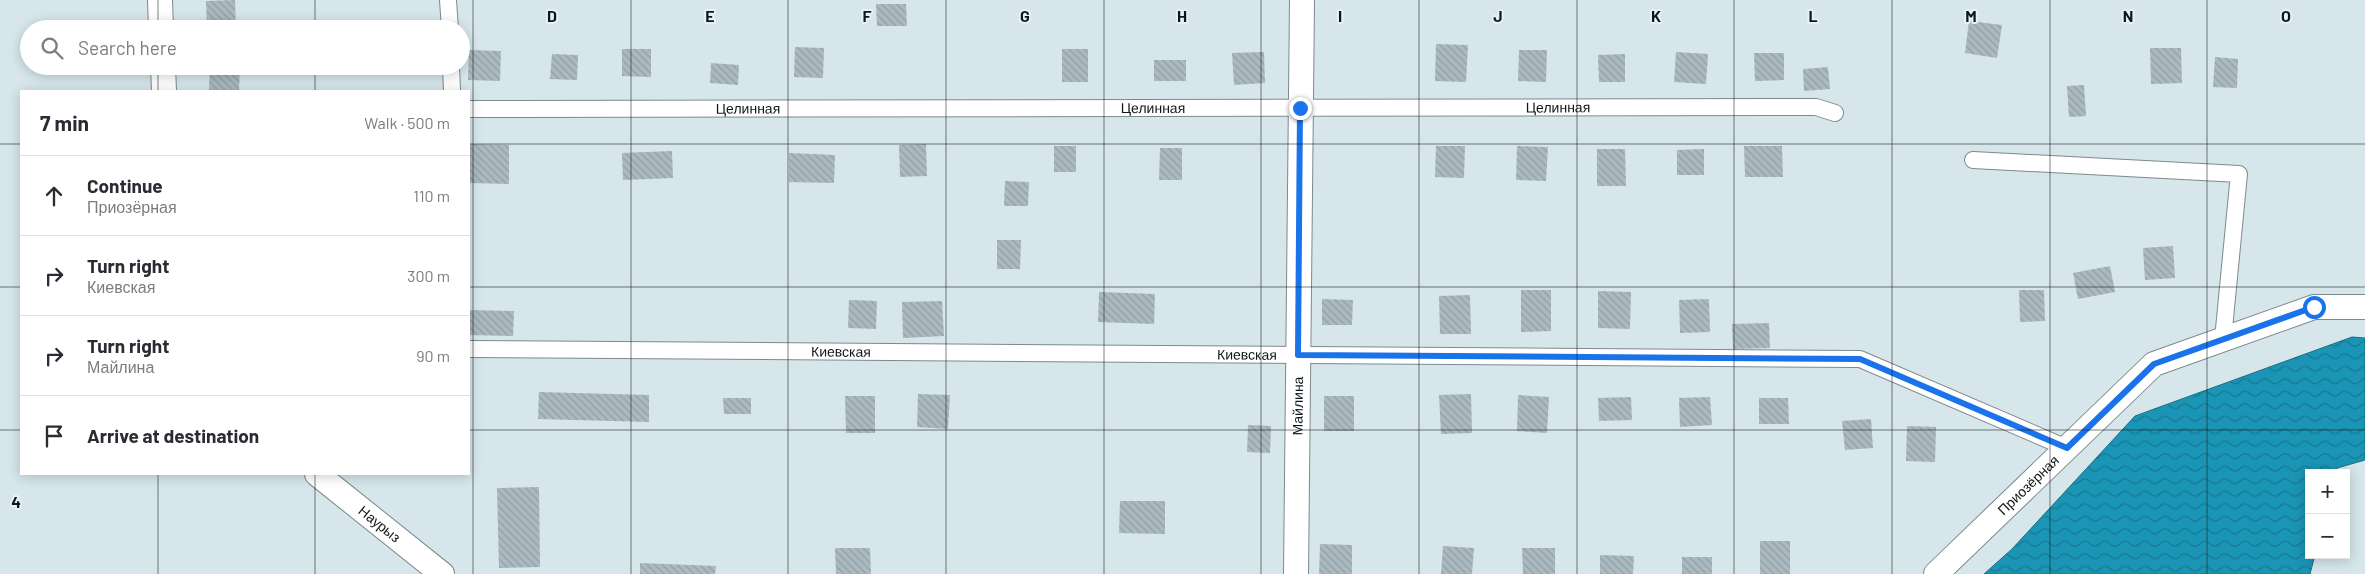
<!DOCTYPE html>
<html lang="en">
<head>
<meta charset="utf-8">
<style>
  :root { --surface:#fff; --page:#f7f7f7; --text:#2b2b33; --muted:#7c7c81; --line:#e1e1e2 }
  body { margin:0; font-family:Barlow,sans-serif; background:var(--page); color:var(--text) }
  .controls { position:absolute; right:15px; bottom:15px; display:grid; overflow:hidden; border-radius:0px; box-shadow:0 2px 12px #0003 }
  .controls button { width:45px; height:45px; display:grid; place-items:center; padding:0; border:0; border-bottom:1px solid var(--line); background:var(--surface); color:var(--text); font:25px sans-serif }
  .stop { position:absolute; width:15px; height:15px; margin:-11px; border:4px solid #1a73e8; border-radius:50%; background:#fff }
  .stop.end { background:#1a73e8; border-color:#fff; box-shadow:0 1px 5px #0008 }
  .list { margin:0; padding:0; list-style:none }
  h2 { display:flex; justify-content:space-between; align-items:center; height:65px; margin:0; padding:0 20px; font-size:21px }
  h2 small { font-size:16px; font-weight:400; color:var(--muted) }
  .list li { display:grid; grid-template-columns:32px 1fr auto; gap:15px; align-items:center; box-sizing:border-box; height:80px; padding:0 20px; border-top:1px solid var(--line) }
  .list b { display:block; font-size:19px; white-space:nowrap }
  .list p { margin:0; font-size:16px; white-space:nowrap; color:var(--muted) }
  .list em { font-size:16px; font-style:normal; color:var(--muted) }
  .icon { flex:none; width:28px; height:28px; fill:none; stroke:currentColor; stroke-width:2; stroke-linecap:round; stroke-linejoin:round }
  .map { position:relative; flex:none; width:2365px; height:574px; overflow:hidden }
  .search { position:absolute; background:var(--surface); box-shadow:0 2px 12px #0003; left:20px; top:20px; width:450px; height:55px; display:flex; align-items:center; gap:12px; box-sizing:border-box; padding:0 18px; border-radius:28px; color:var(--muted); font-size:19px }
  .panel { position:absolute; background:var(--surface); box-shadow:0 2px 12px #0003; left:20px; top:90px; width:450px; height:385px; border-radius:0px }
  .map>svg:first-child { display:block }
  .water { fill:url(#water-waves); stroke:#186f86 }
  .building { fill:url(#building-back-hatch) }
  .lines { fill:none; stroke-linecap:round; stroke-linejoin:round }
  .street-casing { stroke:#7c8a8f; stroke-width:18 }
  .secondary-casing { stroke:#7c8a8f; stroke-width:26 }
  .street { stroke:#fff; stroke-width:16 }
  .secondary { stroke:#fff; stroke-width:24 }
  .route { stroke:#1a73e8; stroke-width:6 }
  .grid { fill:none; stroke:#111719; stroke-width:1; stroke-opacity:0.55 }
  .labels { text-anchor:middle; stroke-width:4; stroke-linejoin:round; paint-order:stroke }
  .street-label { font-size:14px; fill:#111719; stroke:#e3f3f9 }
  .grid-label { font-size:16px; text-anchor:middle; font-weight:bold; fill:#111719; stroke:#e3f3f9; stroke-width:4; stroke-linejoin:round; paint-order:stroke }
</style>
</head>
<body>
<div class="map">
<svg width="2365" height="574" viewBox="0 0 2365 574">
  <defs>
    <pattern id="water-waves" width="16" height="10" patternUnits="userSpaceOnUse" patternTransform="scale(1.25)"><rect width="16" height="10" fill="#1b95b5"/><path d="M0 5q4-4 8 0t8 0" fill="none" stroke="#177992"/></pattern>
    <pattern id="building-back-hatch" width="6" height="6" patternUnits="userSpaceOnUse" patternTransform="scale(1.25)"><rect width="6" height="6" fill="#abbac0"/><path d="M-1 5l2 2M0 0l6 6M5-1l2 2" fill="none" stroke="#929fa4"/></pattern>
  </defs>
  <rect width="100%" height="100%" fill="#d6e6eb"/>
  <path class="water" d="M2352,337l13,1v122l-28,8 -1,5h-27v82h6l-5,19h-326l28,-25 123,-133z"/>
  <path class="building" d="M235,0l1,29h-29l-1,-28z
    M876,4h30l1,22h-30z
    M1969,21l33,4 -5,33 -32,-5z
    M1436,44l32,1 -2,37 -31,-1z
    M795,47l29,1 -1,30 -29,-1z
    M2150,48h31l1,35 -31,1z
    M622,49h29v28l-29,-1z
    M1062,49h26v33h-26z
    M469,50l32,1 -1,30 -32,-1z
    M1519,50h28l-1,32 -28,-1z
    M1264,52l1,31 -31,2 -2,-32z
    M1676,52l32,2 -2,30 -32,-2z
    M1754,53h30v27l-29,1z
    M552,54l26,1 -1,25 -27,-1z
    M1625,54v28h-26l-1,-27z
    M2215,57l23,2 -1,29 -24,-1z
    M1154,60h32v21h-32z
    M711,63l28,2 -1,20 -28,-2z
    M75,66h26v6l-26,1z
    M210,66l30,1 -1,24h-30z
    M1828,67l2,22 -26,2 -1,-22z
    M2084,85l2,31 -17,1 -2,-31z
    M470,144l39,1v39l-39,-1z
    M926,144l1,32 -27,1 -1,-32z
    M1054,146h22v26h-22z
    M1436,146h29l-1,32 -29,-1z
    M1517,146l31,1 -2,34 -30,-1z
    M1744,146h38l1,31h-38z
    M1160,148h22v32h-23z
    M1597,149h28l1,37h-29z
    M1704,149v26h-27v-25z
    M672,151l1,27 -50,2 -1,-27z
    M789,153l46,2 -1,28 -45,-1z
    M1005,181l24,1 -1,24h-24z
    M997,240h24l-1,29h-23z
    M2173,246l2,32 -30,2 -2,-32z
    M2110,266l5,26 -37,7 -5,-26z
    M1521,290h30v41l-30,1z
    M2019,290h25l1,31 -25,1z
    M1598,291l33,1 -1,37 -32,-1z
    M1099,292l56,2 -1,30 -56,-2z
    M1470,295l1,39h-31l-1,-38z
    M1322,299l31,1 -1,25h-30z
    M1709,299l1,33 -30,1 -1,-33z
    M849,300l28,1 -1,28 -28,-1z
    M942,301l2,35 -41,2 -1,-36z
    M469,310l45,1 -1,25 -44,-1z
    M1769,323l1,25 -37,1 -1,-25z
    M539,392l110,3v27l-111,-3z
    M918,394l32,1 -2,34 -31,-2z
    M1471,394l1,39 -31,1 -2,-39z
    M1518,395l31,2 -2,36 -30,-2z
    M845,396h30v37h-29z
    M1324,396h30v35h-30z
    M1631,397l1,23 -33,1 -1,-23z
    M1710,397l2,28 -32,2 -1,-29z
    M723,398h28v16h-27z
    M1759,398h29l1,26h-30z
    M1871,419l2,29 -28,2 -3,-29z
    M1248,425l23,1 -1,27 -23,-1z
    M1907,426l29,1 -1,35 -29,-1z
    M539,487l1,80 -41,1 -2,-80z
    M1120,501h45v33l-46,-1z
    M1760,541h30v33h-30z
    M1320,544l32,1v29h-33z
    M1443,546l31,2 -2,26h-31z
    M835,548h35l1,26h-35z
    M1522,548h33v26h-32z
    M1600,555l34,1 -1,18h-33z
    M1682,557h30v17h-30z
    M640,563l76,3 -1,8h-75z"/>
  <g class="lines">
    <defs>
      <g id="street">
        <path d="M448,0l2,29"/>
        <path d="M451,66l1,25"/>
        <path id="s1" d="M469,109l1347,-2 19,6"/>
        <path d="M1973,160l266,14 -16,165"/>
        <path id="s2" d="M469,349l1391,10 207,89"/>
      </g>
      <g id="secondary">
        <path d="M160,0l1,29"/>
        <path d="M163,66l1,25"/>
        <path id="s3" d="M317,474l125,100"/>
        <path id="s4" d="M1296,574l6,-574"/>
        <path id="s5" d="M1936,574l218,-210 160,-57h51"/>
      </g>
    </defs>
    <use href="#street" class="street-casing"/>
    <use href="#secondary" class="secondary-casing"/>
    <use href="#street" class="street"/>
    <use href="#secondary" class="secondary"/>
  </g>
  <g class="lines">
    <path class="route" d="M1300,108l-2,247 562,4 207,89 87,-84 160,-57"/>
  </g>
  <path class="grid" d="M158,0v29M315,0v29M473,0v574M631,0v574M788,0v574M946,0v574M1104,0v574M1261,0v574M1419,0v574M1577,0v574M1734,0v574M1892,0v574M2050,0v574M2207,0v574M158,66v25M315,66v25M0,144h21M469,144h1896M0,287h21M469,287h1896M0,430h21M469,430h1896M158,474v100M315,474v100"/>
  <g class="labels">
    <g class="street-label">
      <text dy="5" stroke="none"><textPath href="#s1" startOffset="1089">Целинная</textPath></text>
      <text dy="5" stroke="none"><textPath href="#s1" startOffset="279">Целинная</textPath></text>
      <text dy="5" stroke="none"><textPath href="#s1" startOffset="684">Целинная</textPath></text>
      <text dy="5" stroke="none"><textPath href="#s2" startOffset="372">Киевская</textPath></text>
      <text dy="5" stroke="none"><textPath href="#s2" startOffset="778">Киевская</textPath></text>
      <text dy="5" stroke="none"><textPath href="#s4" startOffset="168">Майлина</textPath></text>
      <text dy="5" stroke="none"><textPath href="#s5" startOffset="128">Приозёрная</textPath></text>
      <text dy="5" stroke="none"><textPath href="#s3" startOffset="80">Наурыз</textPath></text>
    </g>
  </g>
  <g class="grid-label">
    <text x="552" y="22">D</text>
    <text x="710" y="22">E</text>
    <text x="867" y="22">F</text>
    <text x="1025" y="22">G</text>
    <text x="1182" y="22">H</text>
    <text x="1340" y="22">I</text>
    <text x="1498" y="22">J</text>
    <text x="1656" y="22">K</text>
    <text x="1813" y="22">L</text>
    <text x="1971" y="22">M</text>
    <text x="2128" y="22">N</text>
    <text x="2286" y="22">O</text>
    <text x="16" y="508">4</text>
  </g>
</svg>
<div class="controls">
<button>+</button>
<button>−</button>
</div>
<div class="stop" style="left:2314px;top:307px"></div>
<div class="stop end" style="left:1300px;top:108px"></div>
<div class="search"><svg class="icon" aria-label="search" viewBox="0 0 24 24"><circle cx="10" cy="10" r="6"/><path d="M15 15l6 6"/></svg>Search here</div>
<section class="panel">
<h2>7 min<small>Walk · 500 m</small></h2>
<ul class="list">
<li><svg class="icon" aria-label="ahead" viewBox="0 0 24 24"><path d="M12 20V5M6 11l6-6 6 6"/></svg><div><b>Continue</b><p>Приозёрная</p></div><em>110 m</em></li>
<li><svg class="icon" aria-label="right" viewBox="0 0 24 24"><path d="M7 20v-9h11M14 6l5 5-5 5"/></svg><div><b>Turn right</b><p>Киевская</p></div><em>300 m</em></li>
<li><svg class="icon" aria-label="right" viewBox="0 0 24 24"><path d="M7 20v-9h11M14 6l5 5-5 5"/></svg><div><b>Turn right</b><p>Майлина</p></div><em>90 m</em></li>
<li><svg class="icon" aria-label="arrive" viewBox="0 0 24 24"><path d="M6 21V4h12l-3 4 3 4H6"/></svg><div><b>Arrive at destination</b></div></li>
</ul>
</section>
</div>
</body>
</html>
